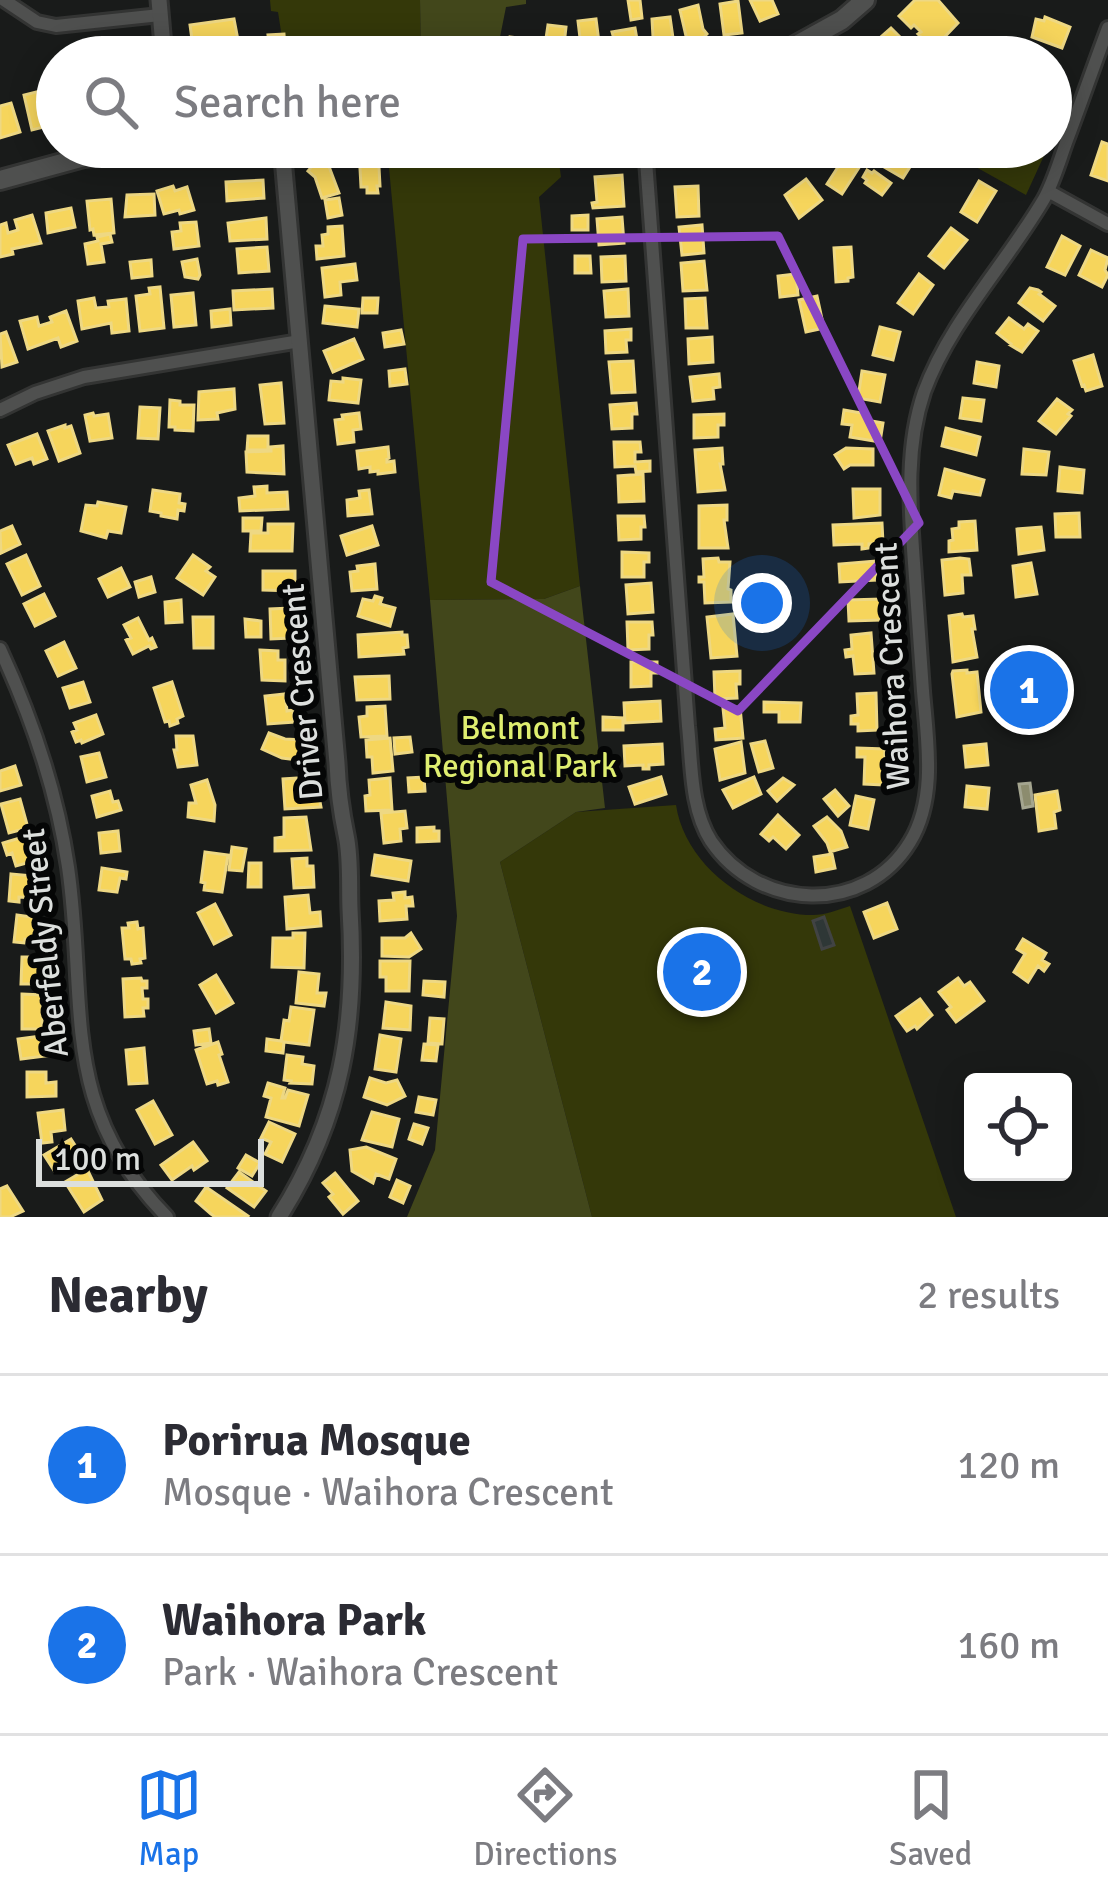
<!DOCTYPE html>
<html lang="en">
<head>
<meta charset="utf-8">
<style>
  :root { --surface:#fff; --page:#f2f2f3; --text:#2b2b33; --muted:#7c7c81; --line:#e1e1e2; --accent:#1a73e8 }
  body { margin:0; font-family:Signika,sans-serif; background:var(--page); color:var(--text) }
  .controls { position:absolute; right:36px; bottom:36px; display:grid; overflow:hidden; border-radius:12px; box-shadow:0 6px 30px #0003 }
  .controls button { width:108px; height:108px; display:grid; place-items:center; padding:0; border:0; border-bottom:3px solid var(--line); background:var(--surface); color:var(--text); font:60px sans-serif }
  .scale { position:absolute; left:36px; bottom:30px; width:228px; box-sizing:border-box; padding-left:12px; border:6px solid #dcdfdd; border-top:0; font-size:33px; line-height:42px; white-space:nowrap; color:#dcdfdd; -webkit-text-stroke:9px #050606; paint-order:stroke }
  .you { position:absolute; left:762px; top:603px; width:42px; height:42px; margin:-30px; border:9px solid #fff; border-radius:50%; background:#1a73e8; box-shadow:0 0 0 18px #1a73e833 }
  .badge { display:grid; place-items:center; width:78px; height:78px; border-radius:50%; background:var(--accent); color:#fff; font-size:39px; font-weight:700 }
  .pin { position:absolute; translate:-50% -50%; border:6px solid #fff; box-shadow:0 3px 12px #0006 }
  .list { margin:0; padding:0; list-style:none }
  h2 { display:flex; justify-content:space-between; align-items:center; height:156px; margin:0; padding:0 48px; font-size:51px }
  h2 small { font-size:39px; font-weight:400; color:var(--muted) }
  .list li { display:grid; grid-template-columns:78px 1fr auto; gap:36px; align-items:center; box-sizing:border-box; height:180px; padding:0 48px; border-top:3px solid var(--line) }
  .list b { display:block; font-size:45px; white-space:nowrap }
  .list p { margin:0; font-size:39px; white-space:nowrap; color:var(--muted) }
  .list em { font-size:39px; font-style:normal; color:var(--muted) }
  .icon { flex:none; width:66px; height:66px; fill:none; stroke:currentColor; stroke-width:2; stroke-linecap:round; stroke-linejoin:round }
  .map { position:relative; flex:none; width:1108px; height:1217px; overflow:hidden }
  .search { position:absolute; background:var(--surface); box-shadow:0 6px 30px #0003; left:36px; right:36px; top:36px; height:132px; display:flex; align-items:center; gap:30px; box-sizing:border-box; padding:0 42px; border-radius:66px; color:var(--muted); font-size:45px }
  .sheet { height:516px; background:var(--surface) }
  nav { display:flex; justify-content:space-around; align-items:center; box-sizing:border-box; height:168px; border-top:3px solid var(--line); background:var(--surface); font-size:33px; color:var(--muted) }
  nav a { display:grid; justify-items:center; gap:6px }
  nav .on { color:var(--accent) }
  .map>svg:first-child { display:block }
  .green { fill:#343809 }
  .forest { fill:#42471b }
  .homes { fill:#f6d55c; stroke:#eed883; stroke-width:3 }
  .public { fill:#5aae61; stroke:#81bd86; stroke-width:3 }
  .industry { fill:#8c8c6e; stroke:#a4a58f; stroke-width:3 }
  .building { fill:#2e3736; stroke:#414343; stroke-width:3 }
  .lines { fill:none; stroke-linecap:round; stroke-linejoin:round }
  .minor-casing { stroke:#333433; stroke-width:18 }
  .tertiary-casing { stroke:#333433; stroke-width:21 }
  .secondary-casing { stroke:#333433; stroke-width:24 }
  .minor { stroke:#4f504f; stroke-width:12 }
  .tertiary { stroke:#4f504f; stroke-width:15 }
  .secondary { stroke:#4f504f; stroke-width:18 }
  .marked { fill:none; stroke:#8a47c4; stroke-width:9; stroke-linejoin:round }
  .labels { text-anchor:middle; stroke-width:12; stroke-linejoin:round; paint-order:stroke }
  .street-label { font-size:33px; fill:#dcdfdd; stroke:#050606 }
  .park-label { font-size:33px; fill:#dfee70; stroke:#050606 }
</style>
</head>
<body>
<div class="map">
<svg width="1108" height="1217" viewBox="0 0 1108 1217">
  <rect width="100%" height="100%" fill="#191b1a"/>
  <path class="green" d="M270,0h150l1,57h-136l-7,-45 -7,-1z
    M387,147h170l4,30 -22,20 41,389 -36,13 -114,1z
    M940,147h108l-22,48z
    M676,805c9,61 76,110 137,110 12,0 25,-5 37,-9l106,311h-364l-92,-355 76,-50z"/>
  <path class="forest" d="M420,0h106v4l-20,3 -10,50h-75z
    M580,586l25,222 -29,4 -76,50 92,355h-185l28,-67 22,-234 -27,-316 114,-1z"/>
  <path class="homes" d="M628,0h12l2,18 -11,2z
    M750,0h22l6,14 -18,7z
    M915,0h23l20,23 -25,26 -15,-15 3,-2 -7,-7 -3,3 -12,-12z
    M738,1l4,32 -18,2 -4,-31z
    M698,5l5,24 4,5 -13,13 -8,-11 -6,-26z
    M670,17l5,35 -21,3 -2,-36z
    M1045,17l25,10 -8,21 -30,-11 4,-18 8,2z
    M234,19l4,21 -12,2 2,9 -21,3 -1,-9 -13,2 -3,-22z
    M596,19l4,31 -22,4 -2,-16h4l-2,-17z
    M548,25l18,2 -3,27 -19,-2z
    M635,28l5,28 -21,1 -7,-25z
    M891,28l20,20 -9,9h-32l-4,-7z
    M284,34l1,15 -15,2 -2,-16z
    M510,37l18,2 -2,18h-19z
    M44,90l8,35 -20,5 -8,-35z
    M11,103l9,29 -20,6v-32z
    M1102,142l6,2v37l-17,-6z
    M585,147h28l3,5 -22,11z
    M672,147h23l2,15 -23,2z
    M896,147l26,1 -19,30 -24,-14 9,-13 4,2z
    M378,148l2,38h-3l1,7h-11v-6h-6l-2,-37z
    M847,153l15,10 -20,31 -15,-10z
    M320,157l8,7 11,29 -17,5 -7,-21 -7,-6z
    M867,170l5,3 2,-2 17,12 -9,12 -17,-12 2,-3 -4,-3z
    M622,175l2,31 -31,2 -1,-5 5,-1 -2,-25z
    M806,179l16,21 -23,18 -14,-23z
    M263,180l1,18 -37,3 -1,-19z
    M979,181l17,10 -19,31 -16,-10z
    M173,186l2,5 12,-4 7,23 -14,4 -1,-4 -15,4 -7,-23z
    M698,186l1,30 -22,1 -2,-30z
    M154,194l1,21 -30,2 2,-22z
    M339,198l3,17 -14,3 -3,-18z
    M111,199l3,34 -20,2 -1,-6 -3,1 -3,-29z
    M71,208l4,19 -27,6 -2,-20z
    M32,215l9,28 -29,6 1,5 -13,3v-32l6,-2 2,10 10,-3 -3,-10z
    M588,215v15h-16v-14z
    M622,217l2,26 -25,2 -2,-26z
    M266,218l1,21 -37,2 -2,-18z
    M196,222l3,24 -25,3 -2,-17 9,-1 -1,-8z
    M702,225l2,28 -22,2 -3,-28z
    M342,226l2,30 -27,3 -1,-13h7l-1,-11 6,-1v-7z
    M951,228l16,12 -23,28 -15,-12z
    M110,234l2,8 -11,2 3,18 -16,2 -3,-20 13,-3 -1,-4z
    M1062,236l18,10 -15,29 -18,-8z
    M267,247l2,24 -30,2 -2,-24z
    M851,247l2,30 -5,1v3l-12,1 -2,-34z
    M1091,250l17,8 -3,12 3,5 -6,12 -23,-12z
    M575,256h15l1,17h-16z
    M625,256l1,25 -24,1 -1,-25z
    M197,259l3,16 -2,4 -13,-2 -3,-15z
    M151,260l1,16 -20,2 -2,-16z
    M704,261l3,29 -24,1 -2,-28z
    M355,264l2,16 -17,2 1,13 -16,2 -3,-29z
    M796,274l2,21 -18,2 -2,-21z
    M919,274l14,11 -20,29 -15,-11z
    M160,287l4,41 -24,3 -4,-35 14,-2 -1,-6z
    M1030,288l8,2 3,2 -2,2 16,12 -12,15 -24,-18z
    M272,289l1,19 -39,2 -1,-19z
    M628,289l1,27 -23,1 -2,-26z
    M193,293l3,32 -22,2 -3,-32z
    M817,296l7,32 -18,4 -7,-32z
    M94,298l2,10 13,-1 -1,-6 18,-2 3,32 -17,2 -1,-10 -29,6 -4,-28z
    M363,298h15l-1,15h-15z
    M705,298l2,30h-21l-1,-29z
    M325,306l34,3 -2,18 -34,-4z
    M230,309l1,16 -19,2 -1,-16z
    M66,311l11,30 -16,6 -3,-9 -30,11 -8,-28 17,-4 2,9 13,-4 -2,-5z
    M1009,318l15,11 4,-5 10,7 -16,21 -12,-7 1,-1 -14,-11z
    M880,327l20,5 -7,28 -20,-5z
    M631,329v11h-5l1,12 -21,1 -1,-22z
    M401,330l3,14 -19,3 -2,-14z
    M6,332l11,30 -15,5 -2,-33z
    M712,337l1,25 -24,2 -1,-25z
    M354,339l9,20 -30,13 -9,-21z
    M1093,355l9,31 -16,5 -2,-6 -2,1 -8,-25z
    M633,361l2,31 -23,1 -3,-31z
    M977,362l22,4 -3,21 -22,-4z
    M405,369l2,15 -17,2 -1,-15z
    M862,371l23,4 -5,27 -22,-4z
    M719,374l1,13 -7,1 1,11 -21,2 -3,-24z
    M343,378l18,2 -3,23 -29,-3 2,-19 12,1z
    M281,383l3,40 -19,1 -5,-39z
    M234,389l1,20 -18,4 1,6 -20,1 1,-28z
    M963,398l21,2 -3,21 -21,-3z
    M1057,399l15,11 -4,4 3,2 -15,18 -17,-13z
    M170,400l10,1v4h14l-1,26 -18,-1v-3h-6z
    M636,403l1,11h-5v14l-20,1 -2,-24z
    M140,407l20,1 -2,31 -20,-1z
    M844,410l23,4 -1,6 17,3 -3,19 -30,-5 2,-12 -10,-1z
    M93,413l1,3 14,-2 4,24 -22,3 -5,-26z
    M359,413l2,16 -8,1 1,12 -16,2 -3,-24 8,-1 -1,-4z
    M724,414v11h-6v12l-24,1v-23z
    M65,425v3l6,-2 9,27 -21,8 -11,-30z
    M946,428l34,9 -4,18 -34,-9z
    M37,434l10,25 -13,5 -2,-6 -16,6 -8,-19z
    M248,436h20v14h-21z
    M614,442h26l1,10h-6v10l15,-1v10l-14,1 -1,-6 -20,1z
    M283,446l1,28 -37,-2 -1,-20 25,-1v-4z
    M388,447l1,11 -2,1v3l7,-1 1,11 -17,2v-3l-8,1v-5l-11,2 -2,-18z
    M722,448l1,16h-3l5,26 -27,2 -3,-42z
    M846,448l27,1v16h-23l-6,4 -9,-14z
    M1024,449l25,3 -3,23 -24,-1z
    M1060,467l24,3 -2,23 -24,-2z
    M945,469l39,11 -4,15 -27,-4 -2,7 -12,-3z
    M643,474l1,27 -25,1 -1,-26z
    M267,486v7l20,-1 1,17 -48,2 -1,-13 16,-2 -1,-9z
    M853,489h27v26l-26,3z
    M153,490l27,4 -1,9 6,1 -1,7 -6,-1 -1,9 -16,-3v-3l-11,-2z
    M369,490l3,24 -24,2 -1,-16 13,-2 -1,-7z
    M98,502l28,5 -5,26 -13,-2 -2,7 -25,-7 5,-26 11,1z
    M727,505v15h-3l4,28h-29v-42z
    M1079,513l1,24h-24l-1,-23z
    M618,516h26l1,11h-4v12l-22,1z
    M243,518h19l-1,13h-18z
    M975,521l2,29 -28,2v-11l4,-1 -1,-11 7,-1v-6z
    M882,523l1,20 -14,1v4l-7,1v-5l-28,1 -1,-20z
    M268,524h25l-1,27h-42l1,-18h17z
    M12,526l8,18 -19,9 -1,-22z
    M372,526l6,19 -31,10 -6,-19z
    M1041,527l3,23 -25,4 -2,-25z
    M622,552l27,1v9h-5v15h-22z
    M26,555l14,31 -18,9 -15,-31z
    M193,555l17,12 -4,4 9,6 -12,18 -26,-17z
    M718,558l1,4h11l-2,27 3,1v12l-26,1 -1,-21h-5v-5h5l-1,-18z
    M960,558l9,1 2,16h-9l1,18 -18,2 -3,-35z
    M875,561l1,19 -36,2 -1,-18z
    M1031,563l6,31 -21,3 -3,-31z
    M375,564l2,25 -25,2 -2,-19 8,-1 -1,-5z
    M121,568l9,19 -22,10 -9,-18z
    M263,571h32v20l-32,-1z
    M151,577l4,15 -16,5 -4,-15z
    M651,583l2,29 -25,2 -2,-29z
    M44,594l11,22 -20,10 -11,-22z
    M375,596l7,2 -2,6 15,4 -5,18 -32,-10 5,-17 10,2z
    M881,599v21l-32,1 -1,-21z
    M181,600l1,22 -16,1 -1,-21z
    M290,608l1,30 -20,1 -1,-30z
    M733,614l4,42 -26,2 -4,-41z
    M962,614l1,3 10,-1 2,13h-3l5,28 -24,5 -4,-46z
    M193,617h20v31h-19z
    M138,618l11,22 3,-2 4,9 -5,2 -2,-3 -16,8 -7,-14 5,-2 -7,-13z
    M245,619l16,2v16h-15z
    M627,622h25l1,13h-4v14l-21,1z
    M402,632v3h5l1,12 -5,1 1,6 -45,3 -1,-22z
    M871,633l3,40 -19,1 -2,-18 -7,1 -1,-7 7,-1 -1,-14z
    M64,642l12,26 -18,8 -12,-25z
    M260,650l18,1v9h7v21l-23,-1z
    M631,662h26v11h-6v13l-20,1z
    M967,670v3l10,-1 4,40 -24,5 -5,-43 1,-3z
    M740,671v13h-4l1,14 -22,1 -1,-27z
    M389,676l1,23 -33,1 -2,-23z
    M83,682l7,20 -20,6 -7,-20z
    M172,682l11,34 -6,3 1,4 -8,3 -1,-5 -4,1 -11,-34z
    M876,693l1,37 -19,1v-7h-7v-8l7,-1 -1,-21z
    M285,694l2,17 6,-1 1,12 -26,2 -3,-28z
    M660,701l1,20 -36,2 -1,-20z
    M764,702l37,1 -1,19h-21v-10h-15z
    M385,706l2,30 -26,1 -2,-20 8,-1v-9z
    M740,707l3,31 -27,2 -1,-11 10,-1 -2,-20z
    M96,715l7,19 -21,9 -1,-3 -5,2 -4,-10 5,-2 -3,-7z
    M603,717l20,1v12h-20z
    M269,733l16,6 18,1 -1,16h-4v4l-16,-2 -20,-9z
    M176,736h17l4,29 -19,2 -4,-17h3z
    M410,737l2,15 -17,2 -1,-16z
    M390,738l3,33 -20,2 -1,-16h-5l-1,-17z
    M765,741l8,27 -14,4 -8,-28z
    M741,742l4,31 -25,7 -5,-31z
    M662,744l1,20 -14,1v4h-6v-4l-18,1 -1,-20z
    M986,744l2,21 -22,2 -2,-21z
    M857,748l28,1 -2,36 -19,-1 1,-27h-8z
    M99,753l7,24 -19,5 -6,-25z
    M15,766l6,19 -21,6v-20z
    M424,777l1,14 -16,1 -1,-14z
    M661,777l5,17 -31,10 -6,-17z
    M754,777l7,17 -28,14 -10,-18z
    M296,778v9l21,-1 4,21 -36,2 -2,-30z
    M390,778l2,32 -26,1 -1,-15 5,-1 -1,-15z
    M783,778l11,7 -17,16 -9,-10z
    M207,780l8,25 -1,16 -26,-4 1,-14h7l-5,-18z
    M967,786l22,2 -2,21 -22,-2z
    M835,790l14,16 -11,10 -14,-17z
    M110,791l3,11 5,-1 3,9 -24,7 -5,-21z
    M1057,791l3,19 -6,2 2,16 -17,3 -4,-36z
    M856,796l18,4 -6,29 -18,-4z
    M20,799l8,29 -19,5 -8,-29z
    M405,811l2,17 -7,1 1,12 -17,2 -3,-30z
    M778,815l21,20 -13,14 -13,-12 -4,4 -8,-7z
    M306,817l5,33 -36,1v-13l9,-1v-19z
    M827,817l14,14 6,16 -17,5 -3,-9 -13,-17z
    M434,827v4h5v10l-22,1v-14z
    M118,831l2,20 -19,2 -2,-20z
    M26,836l8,25 -18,5 -4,-13 -5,2 -4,-12z
    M232,847l14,2 -4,22 -13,-1z
    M205,852l23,3 -6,37 -18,-2 1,-7 -4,-1z
    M832,854l3,14 -19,4 -2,-15z
    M375,855l36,6 -3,20 -36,-6z
    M307,858v8h6l1,21 -20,1 -2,-29z
    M249,863h12v24h-13z
    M102,868l25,4 -1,7 -6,-1 -3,14 -18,-2z
    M11,874l23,2 -2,22 -13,-1v5l-10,-1z
    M405,892v6l7,-1 1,9h-7l1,13 -27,2 -1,-20 15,-1 -1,-7z
    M308,895l2,18 10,-1 1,14 -34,3 -2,-32z
    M887,903l10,26 -23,9 -10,-26z
    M215,904l16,31 -17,9 -16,-31z
    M17,915l22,3 -3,22 -11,-1 -1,4 -10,-1z
    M137,922l1,7 5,-1 2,30 -5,1 1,4 -9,1 -1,-5h-6l-3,-31h7l-1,-5z
    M293,933h12l-1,35 -32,-1 1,-29h20z
    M411,933l10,16 -12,8 -27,-1v-18h23z
    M1023,939l23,14 -4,7 7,4 -5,7 -6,-5 -10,16 -14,-10 11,-18 -8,-5z
    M22,957h18v27h-19z
    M380,961h30l-1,30h-23v-14h-6z
    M299,972l20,2 -2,19h9l-2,13 -28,-3z
    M216,975l17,28 -17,10 -16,-28z
    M141,978l1,3h5v7h-5l1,11h5v9h-5l1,8 -19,1 -2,-38z
    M958,978l6,8 6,-4 14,19 -28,21 -9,-12 4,-3 -12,-15z
    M424,981l21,1 -1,15 -21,-2z
    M22,994l20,1v34h-20z
    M920,999l12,16 -15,14 -2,-3 -8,5 -11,-15z
    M386,1002l25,4 -1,24 -27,-2z
    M291,1007l23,3 -5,35 -25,-3 -1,11 -17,-2 1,-12 14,2 3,-21 5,1z
    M430,1018l14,1 -2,25 -14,-1z
    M209,1029l2,14 -15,2 -2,-14z
    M49,1035l4,20 -32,4 -3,-20z
    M380,1035l21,4 -5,33 -21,-3z
    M218,1042l4,12 -3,1 9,27 -10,3 -1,-4 -10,3 -11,-34z
    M424,1044l14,1 -2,16 -14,-1z
    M144,1048l3,35 -18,1 -3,-34z
    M287,1055l16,2 -1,7 12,2 -2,18 -22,-1 1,-2 -7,-1z
    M27,1072h19v11l10,-1v14l-29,1z
    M370,1078l16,5 11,-3 8,16 -18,9 -23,-8z
    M268,1083l17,5 -3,10h3l3,-8 20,5 -9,31 -33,-9 5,-19 -7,-2z
    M419,1097l17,3 -3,15 -17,-3z
    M153,1101l19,34 -17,9 -18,-34z
    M63,1110l2,20 -14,2 1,10 -10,1 -4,-30z
    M372,1112l27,7 -7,28 -30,-7z
    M269,1122l26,12 -13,28 -17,-8 6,-12 -10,-4z
    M414,1124l14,4 -6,16 -13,-5z
    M71,1139l11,17 -27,16 -11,-17z
    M193,1142l14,19 -13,9 -2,-4 -20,14 -11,-15z
    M366,1147l30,12 -7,20 -13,-5 -3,9 -21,-12 -2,-21z
    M246,1155l14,8 -8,13 -14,-8z
    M87,1169l15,31 -18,12 -19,-30z
    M239,1172l27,19 -12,16 -27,-19z
    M335,1173l23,28 -15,13 -14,-17 4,-3 -10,-11z
    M397,1180l13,6 -7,17 -13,-6z
    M7,1186l16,25 -13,6h-10v-28z
    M206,1187l42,29 -1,1h-32l-4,-3 -15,-13z"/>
  <path class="public" d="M1037,674l1,7h3l3,25 -9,2v6l-7,1 -1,-9 -8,1 -2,-4 -2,-26z"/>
  <path class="industry" d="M1030,783l3,23 -10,2 -4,-24z"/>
  <path class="building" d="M824,917l10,28 -12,4 -9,-28z"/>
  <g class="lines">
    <defs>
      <path id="minor" d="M4,0l33,22 19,4 104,-11
        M645,147l43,579c4,37 2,82 23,115 47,70 154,75 199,1 27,-44 17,-102 13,-151 -3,-43 -6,-85 -9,-128 -4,-57 -9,-115 10,-171 26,-71 82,-128 120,-193 10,-18 16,-40 23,-59 14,-37 27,-75 41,-112
        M1048,191l60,33
        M0,410l35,-17 49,-16 216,-36
        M0,649c32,69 57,143 68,218 20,138 -11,238 99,350"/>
      <path id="tertiary" d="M159,0l5,57
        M279,1217c63,-99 78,-193 71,-308 -1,-24 1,-51 -4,-74 -5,-24 -8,-47 -9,-72l-55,-616"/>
      <path id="secondary" d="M775,57l67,-37 23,-20
        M0,180l84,-23 72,-10"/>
    </defs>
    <use href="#minor" class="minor-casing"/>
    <use href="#tertiary" class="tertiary-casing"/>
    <use href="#secondary" class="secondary-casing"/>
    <use href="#minor" class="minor"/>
    <use href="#tertiary" class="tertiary"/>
    <use href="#secondary" class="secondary"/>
  </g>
  <path class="marked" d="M778,236l141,287 -181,188 -247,-129 32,-343z"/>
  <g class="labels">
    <g class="street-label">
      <text transform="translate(891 666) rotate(-93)" y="12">Waihora Crescent</text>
      <text transform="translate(301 692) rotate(-95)" y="12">Driver Crescent</text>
      <text transform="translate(44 943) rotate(-96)" y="12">Aberfeldy Street</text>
    </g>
    <g class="park-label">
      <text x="520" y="739">Belmont<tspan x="520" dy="38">Regional Park</tspan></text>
    </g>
  </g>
</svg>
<div class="controls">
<button><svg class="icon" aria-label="locate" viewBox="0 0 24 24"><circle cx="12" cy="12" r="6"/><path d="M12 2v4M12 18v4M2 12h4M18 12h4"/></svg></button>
</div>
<div class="scale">100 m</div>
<div class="you"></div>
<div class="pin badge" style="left:1029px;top:690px">1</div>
<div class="pin badge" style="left:702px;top:972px">2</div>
<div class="search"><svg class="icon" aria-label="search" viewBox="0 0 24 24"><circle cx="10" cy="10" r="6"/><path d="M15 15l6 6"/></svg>Search here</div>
</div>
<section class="sheet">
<h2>Nearby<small>2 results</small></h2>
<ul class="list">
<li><span class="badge">1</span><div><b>Porirua Mosque</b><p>Mosque · Waihora Crescent</p></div><em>120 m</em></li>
<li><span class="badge">2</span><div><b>Waihora Park</b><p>Park · Waihora Crescent</p></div><em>160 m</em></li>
</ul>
</section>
<nav>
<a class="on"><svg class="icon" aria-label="map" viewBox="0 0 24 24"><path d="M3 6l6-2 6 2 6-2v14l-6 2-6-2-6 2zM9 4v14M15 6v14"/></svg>Map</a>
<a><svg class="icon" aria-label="directions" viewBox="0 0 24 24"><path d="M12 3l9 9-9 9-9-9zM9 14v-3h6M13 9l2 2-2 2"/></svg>Directions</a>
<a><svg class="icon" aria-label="saved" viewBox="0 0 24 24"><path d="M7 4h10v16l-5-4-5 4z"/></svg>Saved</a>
</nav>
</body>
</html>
